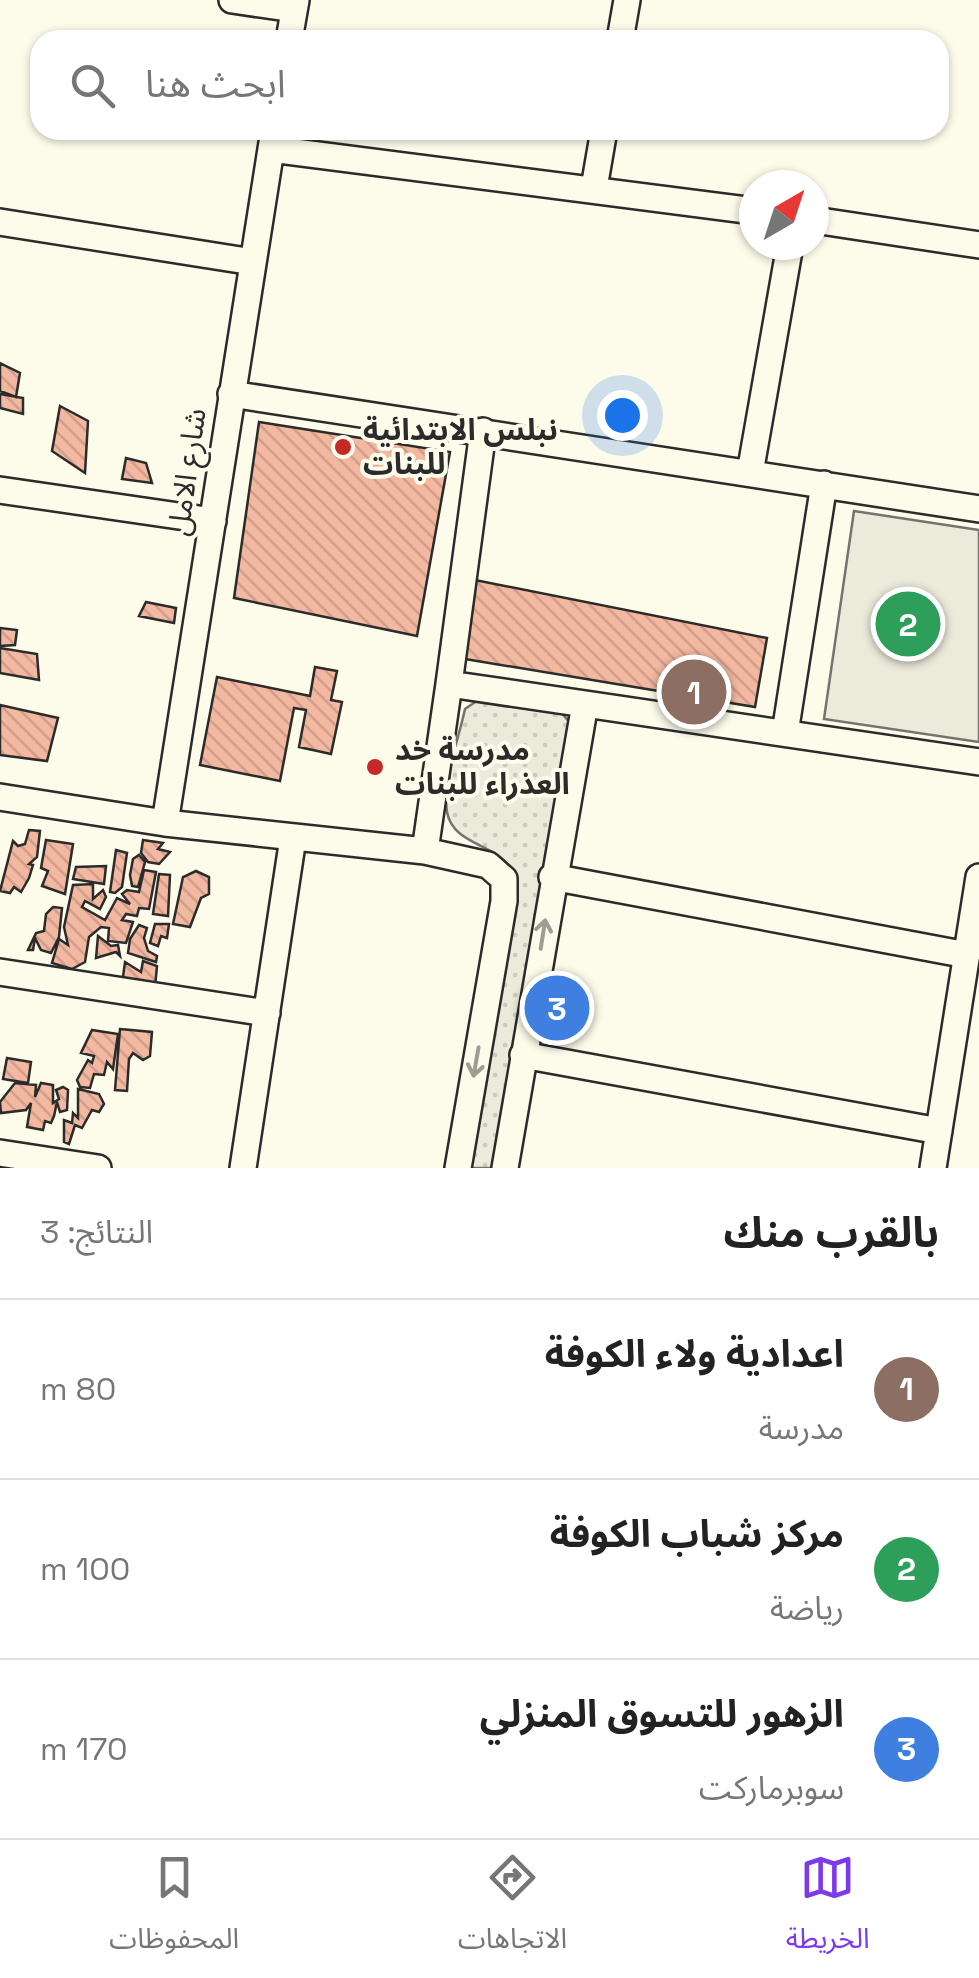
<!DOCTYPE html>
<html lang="ar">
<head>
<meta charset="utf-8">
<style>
  :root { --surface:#fff; --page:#f6f6f6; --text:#222; --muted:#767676; --line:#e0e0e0; --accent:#7c3aed }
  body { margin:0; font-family:"Space Grotesk","Noto Sans Arabic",sans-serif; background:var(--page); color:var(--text); direction:rtl }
  .compass { position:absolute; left:739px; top:170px; width:90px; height:90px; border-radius:50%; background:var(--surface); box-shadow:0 2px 8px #0004; rotate:39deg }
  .you { position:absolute; left:622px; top:415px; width:35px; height:35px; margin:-25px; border:8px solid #fff; border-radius:50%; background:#1a73e8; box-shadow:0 0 0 15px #1a73e833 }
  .badge { display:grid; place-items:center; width:65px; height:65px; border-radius:50%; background:var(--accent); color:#fff; font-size:32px; font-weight:700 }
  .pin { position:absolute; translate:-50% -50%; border:5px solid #fff; box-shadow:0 2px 10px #0006 }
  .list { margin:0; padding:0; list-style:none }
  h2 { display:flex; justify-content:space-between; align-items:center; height:130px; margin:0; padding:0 40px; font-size:42px }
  h2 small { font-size:32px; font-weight:400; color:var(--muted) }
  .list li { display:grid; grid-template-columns:65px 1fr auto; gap:30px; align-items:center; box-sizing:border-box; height:180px; padding:0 40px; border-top:2px solid var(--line) }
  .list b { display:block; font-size:38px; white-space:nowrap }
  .list p { margin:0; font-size:32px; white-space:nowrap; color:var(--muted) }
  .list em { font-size:32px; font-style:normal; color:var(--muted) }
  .icon { flex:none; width:55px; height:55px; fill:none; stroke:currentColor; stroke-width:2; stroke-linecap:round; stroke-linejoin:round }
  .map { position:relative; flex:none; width:979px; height:1168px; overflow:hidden; direction:ltr }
  .search { position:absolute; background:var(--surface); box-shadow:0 2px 8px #0004; left:30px; right:30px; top:30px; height:110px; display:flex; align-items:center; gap:25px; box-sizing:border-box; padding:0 35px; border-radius:30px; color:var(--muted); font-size:38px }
  .sheet { height:670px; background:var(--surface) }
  nav { display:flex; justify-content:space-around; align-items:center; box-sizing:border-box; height:140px; border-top:2px solid var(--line); background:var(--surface); font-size:28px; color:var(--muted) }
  nav a { display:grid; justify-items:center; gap:5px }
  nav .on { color:var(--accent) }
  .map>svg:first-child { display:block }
  .grass { fill:#ecebdb; stroke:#74746e; stroke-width:2.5 }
  .park { fill:url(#park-dots); stroke:#74746e; stroke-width:2.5 }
  .building { fill:url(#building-back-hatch); stroke:#2b2b2b; stroke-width:2.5 }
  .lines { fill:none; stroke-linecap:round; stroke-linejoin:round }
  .minor-casing { stroke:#2b2b2b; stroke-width:30 }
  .minor { stroke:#fdfbea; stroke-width:25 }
  .oneway { stroke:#9e9d94 }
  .poi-dot { fill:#c62828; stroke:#fdfbea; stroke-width:4 }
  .labels { text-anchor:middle; stroke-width:8; stroke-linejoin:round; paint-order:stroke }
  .poi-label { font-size:30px; font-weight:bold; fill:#2b2b2b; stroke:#fdfbea; text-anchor:start }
  .street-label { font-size:30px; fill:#2b2b2b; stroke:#fdfbea }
</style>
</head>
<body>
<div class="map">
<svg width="979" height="1168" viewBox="0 0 979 1168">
  <defs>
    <pattern id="park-dots" width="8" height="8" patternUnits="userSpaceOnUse" patternTransform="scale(2.5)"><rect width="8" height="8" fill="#ecebdb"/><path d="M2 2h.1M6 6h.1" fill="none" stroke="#cbcabc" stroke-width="1.8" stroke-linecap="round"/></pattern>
    <pattern id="building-back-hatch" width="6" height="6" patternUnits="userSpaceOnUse" patternTransform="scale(2.5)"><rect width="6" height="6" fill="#f2b8a0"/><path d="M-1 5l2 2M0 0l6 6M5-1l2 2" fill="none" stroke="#d09e8a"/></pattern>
  </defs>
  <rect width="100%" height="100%" fill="#fdfbea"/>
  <path class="grass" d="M854,511l125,19v212l-155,-23z"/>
  <path class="park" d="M484,696l74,13 14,16 -74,443h-33l48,-292c-9,-34 -59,-27 -66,-64 -5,-30 12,-74 18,-103z"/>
  <path class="building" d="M0,363l20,10 -4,24 -16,-6z
    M0,394l23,4v16l-23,-6z
    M60,406l28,15 -3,52 -33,-22z
    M259,422l191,30 -33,184 -183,-38z
    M126,458l20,5 6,20 -30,-4z
    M475,580l292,58 -12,69 -302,-50z
    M146,602l30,6 -2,15 -35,-7z
    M0,628l17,2 -2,15 -15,1z
    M0,648l37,6 2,26 -39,-7z
    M315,667l22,4 -6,29 11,2 -11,52 -32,-7 7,-37 -12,-2 -14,73 -80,-16 17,-88 93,19z
    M0,705l58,13 -11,43 -47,-6z
    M29,830l11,1 -3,26 -8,7 4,1 -4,13 -8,14 -7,-5 -4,6 -10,-2 13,-50 5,5 7,-2z
    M46,840l27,4 -8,50 -23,-8 6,-15 -7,-3z
    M143,840l20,3 -5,6 12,3 -11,12 -11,-2 -7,-9z
    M116,850l11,3 -5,34 -7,6 -5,-1z
    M139,855l6,7 -7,25 -6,-1 -2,-11 3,-16z
    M106,866l-2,18 -31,-5 3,-12z
    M144,870l12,2 -7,37 -10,-1 -2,8 -11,-2 -4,6 11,2 -7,21 -18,-2 1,-13 -8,-1 -12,10 -4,25 -13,7 -20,-6 7,-24 9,6 -4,-18 9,-42 20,-1v15l10,-9 3,7 -6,12 -15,-8 -3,6 23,13 12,-22 13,6 -8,-10 5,-4 12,2z
    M196,871l13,6v17l-8,4 -11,29 -17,-3 10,-47z
    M159,874l11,1 -2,41 -15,-2z
    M53,907l9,1 -3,29 -8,16 -10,-3 -6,-12 -2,12h-5l8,-17 8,-2 2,-17z
    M155,924h14l-2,14 -6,-2 -3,10 -8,-3z
    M139,925l8,3 -3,10 4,13 9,5 -1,6 -28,-9 2,-14z
    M98,936l13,10 7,-1 2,11 -4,-4 -20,6z
    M143,961l14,5 -2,21 -33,-3 3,-22 16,10z
    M120,1029l32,3 -2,24 -7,4 -10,-7 -4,6 -2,32 -12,-1z
    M92,1030l26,4 -5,35 -6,-7 -3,13 -10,-1 -4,14 -10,-1 -3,-7 11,-20 4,3 2,-7 -13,-3z
    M7,1058l24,4 -3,21 -25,-4z
    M15,1083l21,2 -1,12 6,-14 12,2v18l6,-4 -3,-9 7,-3 5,3 -1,20 -7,2 -3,-10 -3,14 -3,7 -6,-2 -2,9 -16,-3 4,-24 -5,7 -25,3 -1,-11z
    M78,1089l21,5 5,10 -5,8 -7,-2 -10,18 -7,-3 -6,19 -5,-2v-22l8,3 1,-10 5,5z"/>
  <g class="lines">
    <defs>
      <path id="minor" d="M232,0l62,9
        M289,40l7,-40
        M620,40l7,-40
        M271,149l483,62
        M594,188l10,-58
        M814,220l165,25
        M0,222l253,40
        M231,394l748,115
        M750,473l40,-228
        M0,490l213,31
        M449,684l34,-253
        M785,733l39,-249
        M0,797l165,26 260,28 63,14 16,14v22l-46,267
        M165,823l109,-693
        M425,851l24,-167 530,78
        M552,877l415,78
        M0,972l267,41
        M523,1055l416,76
        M0,1153l98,15
        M243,1168l50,-330
        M505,1168l80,-464
        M933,1168l46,-291"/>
    </defs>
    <use href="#minor" class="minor-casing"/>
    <use href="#minor" class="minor"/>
  </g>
  <defs><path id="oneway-shaft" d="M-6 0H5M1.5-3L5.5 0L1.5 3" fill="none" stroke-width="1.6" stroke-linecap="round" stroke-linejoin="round" transform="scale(2.5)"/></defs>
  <g class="oneway">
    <use href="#oneway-shaft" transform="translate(543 934) rotate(-81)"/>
    <use href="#oneway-shaft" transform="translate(476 1062) rotate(100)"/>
  </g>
  <g class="poi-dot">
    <circle cx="343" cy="447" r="10"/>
    <circle cx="375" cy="767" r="10"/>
  </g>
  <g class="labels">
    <g class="poi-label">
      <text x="363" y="440">نبلس الابتدائية<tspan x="363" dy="34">للبنات</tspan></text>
      <text x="395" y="760">مدرسة خد<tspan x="395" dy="34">العذراء للبنات</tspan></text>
    </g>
    <g class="street-label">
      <text transform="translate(187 472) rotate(-82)" y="10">شارع الامل</text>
    </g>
  </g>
</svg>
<svg class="compass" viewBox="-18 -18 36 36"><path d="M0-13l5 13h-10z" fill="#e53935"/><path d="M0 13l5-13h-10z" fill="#767676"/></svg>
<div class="you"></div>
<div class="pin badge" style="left:694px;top:692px;background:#8d6e63">1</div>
<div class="pin badge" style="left:908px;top:624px;background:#2e9e5b">2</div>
<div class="pin badge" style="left:557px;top:1008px;background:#3f7fe0">3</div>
<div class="search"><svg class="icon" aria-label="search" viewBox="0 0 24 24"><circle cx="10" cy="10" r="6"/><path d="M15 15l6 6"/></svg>ابحث هنا</div>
</div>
<section class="sheet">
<h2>بالقرب منك<small>النتائج: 3</small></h2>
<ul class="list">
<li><span class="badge" style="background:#8d6e63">1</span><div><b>اعدادية ولاء الكوفة</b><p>مدرسة</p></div><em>80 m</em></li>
<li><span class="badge" style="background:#2e9e5b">2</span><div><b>مركز شباب الكوفة</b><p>رياضة</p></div><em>100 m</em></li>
<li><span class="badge" style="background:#3f7fe0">3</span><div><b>الزهور للتسوق المنزلي</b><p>سوبرماركت</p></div><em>170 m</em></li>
</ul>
</section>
<nav>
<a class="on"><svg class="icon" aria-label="map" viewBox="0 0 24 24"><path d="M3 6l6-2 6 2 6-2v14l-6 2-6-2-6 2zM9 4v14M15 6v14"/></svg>الخريطة</a>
<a><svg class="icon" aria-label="directions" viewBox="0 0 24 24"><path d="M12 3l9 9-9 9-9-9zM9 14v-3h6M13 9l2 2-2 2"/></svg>الاتجاهات</a>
<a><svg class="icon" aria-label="saved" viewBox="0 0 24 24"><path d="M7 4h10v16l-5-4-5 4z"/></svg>المحفوظات</a>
</nav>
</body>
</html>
